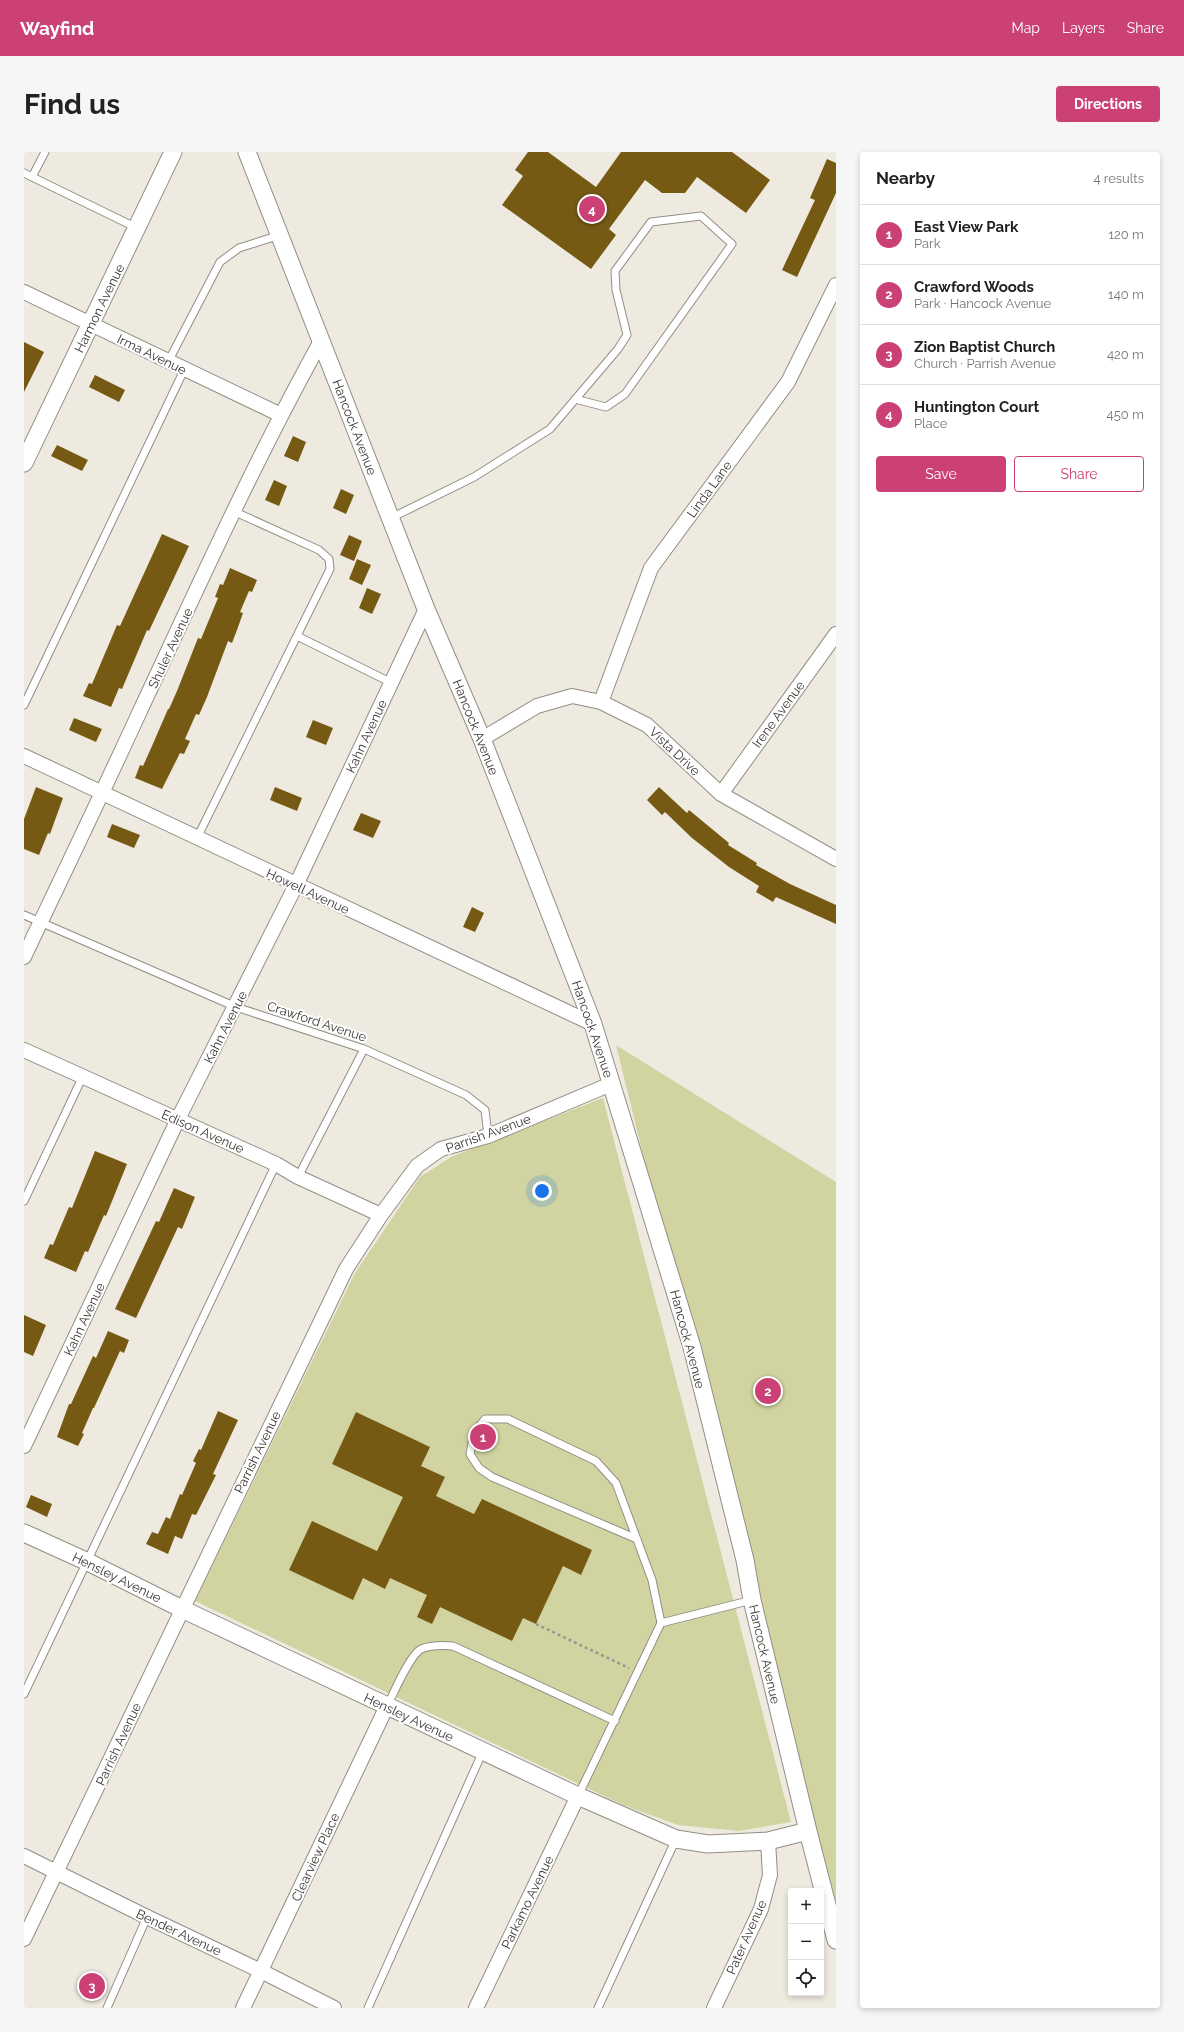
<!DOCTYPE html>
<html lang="en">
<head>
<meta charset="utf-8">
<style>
  :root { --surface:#fff; --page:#f6f6f6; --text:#202124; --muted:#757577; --line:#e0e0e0; --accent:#cb4075 }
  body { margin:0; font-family:Raleway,sans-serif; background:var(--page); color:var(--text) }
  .controls { position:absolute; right:12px; bottom:12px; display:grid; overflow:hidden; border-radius:4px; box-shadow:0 2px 6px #0003 }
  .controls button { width:36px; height:36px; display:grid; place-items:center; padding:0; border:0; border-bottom:1px solid var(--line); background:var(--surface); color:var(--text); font:20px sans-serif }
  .you { position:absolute; left:518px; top:1039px; width:14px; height:14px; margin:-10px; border:3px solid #fff; border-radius:50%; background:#1a73e8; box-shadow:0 0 0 6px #1a73e833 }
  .badge { display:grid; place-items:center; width:26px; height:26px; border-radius:50%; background:var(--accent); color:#fff; font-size:13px; font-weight:700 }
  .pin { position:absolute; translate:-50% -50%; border:2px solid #fff; box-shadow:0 1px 4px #0006 }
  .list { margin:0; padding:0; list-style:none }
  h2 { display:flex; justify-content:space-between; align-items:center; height:52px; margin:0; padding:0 16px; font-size:17px }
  h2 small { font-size:13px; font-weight:400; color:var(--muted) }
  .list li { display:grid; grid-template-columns:26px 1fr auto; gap:12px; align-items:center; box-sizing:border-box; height:60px; padding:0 16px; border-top:1px solid var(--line) }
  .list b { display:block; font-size:15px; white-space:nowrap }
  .list p { margin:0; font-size:13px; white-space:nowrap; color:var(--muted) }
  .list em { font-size:13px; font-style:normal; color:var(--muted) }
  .actions { display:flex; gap:8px; padding:12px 16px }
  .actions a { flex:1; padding:9px 0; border:1px solid var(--accent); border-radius:4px; text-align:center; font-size:14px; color:var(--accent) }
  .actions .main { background:var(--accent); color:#fff }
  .icon { flex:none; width:22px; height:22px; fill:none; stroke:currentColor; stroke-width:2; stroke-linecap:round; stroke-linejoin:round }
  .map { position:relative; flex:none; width:812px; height:1856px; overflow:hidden; border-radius:4px }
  header { display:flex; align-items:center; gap:24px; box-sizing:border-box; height:56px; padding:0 20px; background:var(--accent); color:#fff }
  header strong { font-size:19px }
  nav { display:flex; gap:22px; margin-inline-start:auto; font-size:14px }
  .intro { display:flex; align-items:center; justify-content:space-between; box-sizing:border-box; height:96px; padding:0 24px }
  h1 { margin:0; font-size:28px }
  .button { padding:10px 18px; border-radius:4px; background:var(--accent); color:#fff; font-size:14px; font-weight:700 }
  main { display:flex; gap:24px; padding:0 24px }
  aside { flex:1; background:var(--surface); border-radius:4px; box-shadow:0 2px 6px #0003 }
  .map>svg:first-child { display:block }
  .green { fill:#d1d4a1 }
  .building { fill:#765a13 }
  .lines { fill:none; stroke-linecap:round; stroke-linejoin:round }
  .service-casing { stroke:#928e85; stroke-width:9 }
  .minor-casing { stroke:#928e85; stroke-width:16 }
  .tertiary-casing { stroke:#928e85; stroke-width:19 }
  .path { stroke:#9a978f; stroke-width:2.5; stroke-dasharray:3 3; stroke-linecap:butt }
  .service { stroke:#fff; stroke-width:7 }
  .minor { stroke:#fff; stroke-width:14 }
  .tertiary { stroke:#fff; stroke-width:17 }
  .labels { text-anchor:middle; stroke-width:4; stroke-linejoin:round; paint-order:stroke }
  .street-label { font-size:13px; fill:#3a3834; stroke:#fff }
</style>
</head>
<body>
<header>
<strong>Wayfind</strong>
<nav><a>Map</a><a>Layers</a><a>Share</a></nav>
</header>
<div class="intro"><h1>Find us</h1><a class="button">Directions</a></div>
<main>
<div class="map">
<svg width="812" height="1856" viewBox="0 0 812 1856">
  <rect width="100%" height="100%" fill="#efeae0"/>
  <path class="green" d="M592,893l220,137v758z
    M579,946l188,724 -52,9 -61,-6 -55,-20 -428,-204 160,-328 65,-96 31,-20z"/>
  <path class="building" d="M504,0h20l48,35 25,-35h111l38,28 -24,33 -49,-36 -12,16h-23l-17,-13 -36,49 7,6 -25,34 -89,-64 21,-29 -8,-6z
    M803,7l9,4v30l-39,84 -15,-7 33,-70 -5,-2z
    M0,190l20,10 -20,40z
    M71,223l30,15 -6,12 -30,-15z
    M269,284l13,6 -8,20 -14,-6z
    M33,293l31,15 -6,11 -31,-15z
    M250,328l13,6 -8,20 -14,-6z
    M317,337l13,6 -8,19 -13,-6z
    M138,382l27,12 -40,85 -2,-1 -25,59 -3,-1 -8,19 -28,-11 6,-13 3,1 25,-59 3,1z
    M325,383l13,6 -8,20 -14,-6z
    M333,407l14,6 -9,20 -13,-6z
    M206,416l27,12 -5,12 -3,-1 -9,21 3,1 -6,17 -5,13 -4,-2 -21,56 -8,18 -3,-1 -11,25 5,2 -6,13 -4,-1 -18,36 -27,-11 5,-13 3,1 9,-20 16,-37h1l8,-18 21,-53 3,1 10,-24 7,-17 -3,-1 5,-13 3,1z
    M343,436l14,6 -9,20 -13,-6z
    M50,566l28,11 -6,13 -27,-12z
    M289,568l20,8 -7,17 -20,-8z
    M12,635l27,11 -13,36 -2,-1 -9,22 -15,-6v-30z
    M251,635l27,11 -5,13 -27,-11z
    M635,635l28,26 2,-3 40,33 -1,2 29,18 -1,2 34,19 46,21v19l-60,-27 -3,5 -17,-10 3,-6 -30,-19 -37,-29 -27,-26 -3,3 -15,-15z
    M337,661l20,8 -8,17 -20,-8z
    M88,672l28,11 -6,13 -27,-11z
    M448,755l12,6 -9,19 -12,-5z
    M71,999l32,13 -21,52 -2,-1 -16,37 -3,-1 -9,21 -32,-14 6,-14 3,1 16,-38 3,1z
    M150,1036l21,9 -13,32 -4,-2 -42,91 -21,-9 41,-88 3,1z
    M0,1163l22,10 -13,31 -9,-4z
    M84,1179l21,9 -5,13 -4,-2 -26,57h-1l-11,25 2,1 -6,12 -21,-9 12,-33h2l22,-48 3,2z
    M194,1259l20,9 -25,54 3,1 -20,40 -4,-1 -10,25 -7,-3 -7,18 -22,-10 6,-12 6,2 8,-17 4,2 10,-25 2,1 14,-32 -3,-2 6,-12 2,1z
    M332,1260l74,35 -9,19 24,11 -9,19 38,18 8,-15 110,51 -11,25 -18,-9 -27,58 -13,-6 -11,23 -72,-34 -8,17 -15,-7 10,-22 -37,-17 -5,11 -22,-11 -10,22 -64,-30 23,-49 65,30 26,-54 -71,-33z
    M7,1343l21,9 -5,13 -21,-10z"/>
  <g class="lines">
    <defs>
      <path id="service" d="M0,21l113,55
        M8,25l13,-25
        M144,210l52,-100 19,-14 41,-13
        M367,366l83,-41 76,-48 68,-80 9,-14 -11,-45 -1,-19 36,-49 50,-6 31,28 -107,150 -19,13 -31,-8
        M273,484l95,47
        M0,553l160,-335
        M173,686l133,-269 -1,-10 -10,-9 -86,-39
        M0,763l212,92 128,42 102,46 19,15 3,26
        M274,1025l66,-128
        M0,1049l58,-123
        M613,1387l-145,-62 -13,-9 -9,-14 4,-21 11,-14h23l88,42 20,22 36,97 9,43
        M0,1542l252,-530
        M363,1554c7,-13 22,-50 34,-57 10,-4 21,-4 32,-3l162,75
        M554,1644l83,-173 91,-23
        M83,1856l40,-91
        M344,1856l115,-257
        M574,1856l78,-169"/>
      <path id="minor" d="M0,140l257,123
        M577,550l50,-134 137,-186 48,-97
        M458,587l55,-33 35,-10 29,6 46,23 74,69 115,65
        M0,604l569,268
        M697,642l115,-160
        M0,805c39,-82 78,-163 116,-246 58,-124 114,-249 181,-370
        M0,898l252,114 22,13 83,38
        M0,1294l154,-327 118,-234 130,-276
        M0,1704l123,61 114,54 73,37
        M0,1787l322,-670 35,-54 36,-49 24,-17 47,-13 123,-52
        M219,1856l144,-302
        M452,1856l102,-212
        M690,1856l47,-99 9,-34 -2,-34"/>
      <path id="tertiary" d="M223,0l179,457 56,130 111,285 99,323 53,213 7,40 56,231 28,109
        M0,311l149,-311
        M0,1381l64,29 94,47 396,187 98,43 32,5 60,-3 40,-10"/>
    </defs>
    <use href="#service" class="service-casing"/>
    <use href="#minor" class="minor-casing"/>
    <use href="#tertiary" class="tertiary-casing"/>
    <path class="path" d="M512,1472l93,44"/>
    <use href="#service" class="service"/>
    <use href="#minor" class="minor"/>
    <use href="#tertiary" class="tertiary"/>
  </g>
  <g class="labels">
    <g class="street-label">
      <text transform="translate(75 156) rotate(-64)" y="5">Harmon Avenue</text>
      <text transform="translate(128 202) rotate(26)" y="5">Irma Avenue</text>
      <text transform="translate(331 275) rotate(69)" y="5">Hancock Avenue</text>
      <text transform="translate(685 337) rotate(-54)" y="5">Linda Lane</text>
      <text transform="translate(146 496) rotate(-65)" y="5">Shuler Avenue</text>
      <text transform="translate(754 562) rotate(-54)" y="5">Irene Avenue</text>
      <text transform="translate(452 575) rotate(68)" y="5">Hancock Avenue</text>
      <text transform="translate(342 584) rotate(-65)" y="5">Kahn Avenue</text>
      <text transform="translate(651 599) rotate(43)" y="5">Vista Drive</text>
      <text transform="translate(284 739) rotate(25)" y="5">Howell Avenue</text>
      <text transform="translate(293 869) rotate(18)" y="5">Crawford Avenue</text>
      <text transform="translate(201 875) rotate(-63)" y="5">Kahn Avenue</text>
      <text transform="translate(569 877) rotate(71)" y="5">Hancock Avenue</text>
      <text transform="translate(179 979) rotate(24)" y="5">Edison Avenue</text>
      <text transform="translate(464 981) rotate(-20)" y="5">Parrish Avenue</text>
      <text transform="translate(60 1167) rotate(-65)" y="5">Kahn Avenue</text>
      <text transform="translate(664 1187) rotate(75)" y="5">Hancock Avenue</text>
      <text transform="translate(233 1300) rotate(-64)" y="5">Parrish Avenue</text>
      <text transform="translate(93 1425) rotate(26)" y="5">Hensley Avenue</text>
      <text transform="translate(741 1502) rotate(77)" y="5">Hancock Avenue</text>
      <text transform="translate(385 1565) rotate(25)" y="5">Hensley Avenue</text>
      <text transform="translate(94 1592) rotate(-65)" y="5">Parrish Avenue</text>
      <text transform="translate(291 1705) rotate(-65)" y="5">Clearview Place</text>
      <text transform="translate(503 1750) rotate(-64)" y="5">Parkamo Avenue</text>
      <text transform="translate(155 1780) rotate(25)" y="5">Bender Avenue</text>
      <text transform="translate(722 1785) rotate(-66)" y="5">Pater Avenue</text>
    </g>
  </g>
</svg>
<div class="controls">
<button>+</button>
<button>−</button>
<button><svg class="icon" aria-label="locate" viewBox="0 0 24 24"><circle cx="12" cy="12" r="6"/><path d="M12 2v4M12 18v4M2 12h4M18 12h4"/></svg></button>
</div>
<div class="you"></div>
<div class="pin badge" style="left:459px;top:1285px">1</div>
<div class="pin badge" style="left:744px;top:1239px">2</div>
<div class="pin badge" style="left:68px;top:1834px">3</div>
<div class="pin badge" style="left:568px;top:57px">4</div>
</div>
<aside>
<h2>Nearby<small>4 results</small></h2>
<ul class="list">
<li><span class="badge">1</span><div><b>East View Park</b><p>Park</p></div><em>120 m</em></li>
<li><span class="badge">2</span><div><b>Crawford Woods</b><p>Park · Hancock Avenue</p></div><em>140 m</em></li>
<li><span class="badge">3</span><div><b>Zion Baptist Church</b><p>Church · Parrish Avenue</p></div><em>420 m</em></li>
<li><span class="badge">4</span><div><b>Huntington Court</b><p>Place</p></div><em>450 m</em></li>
</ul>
<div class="actions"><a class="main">Save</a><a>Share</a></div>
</aside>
</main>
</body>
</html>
